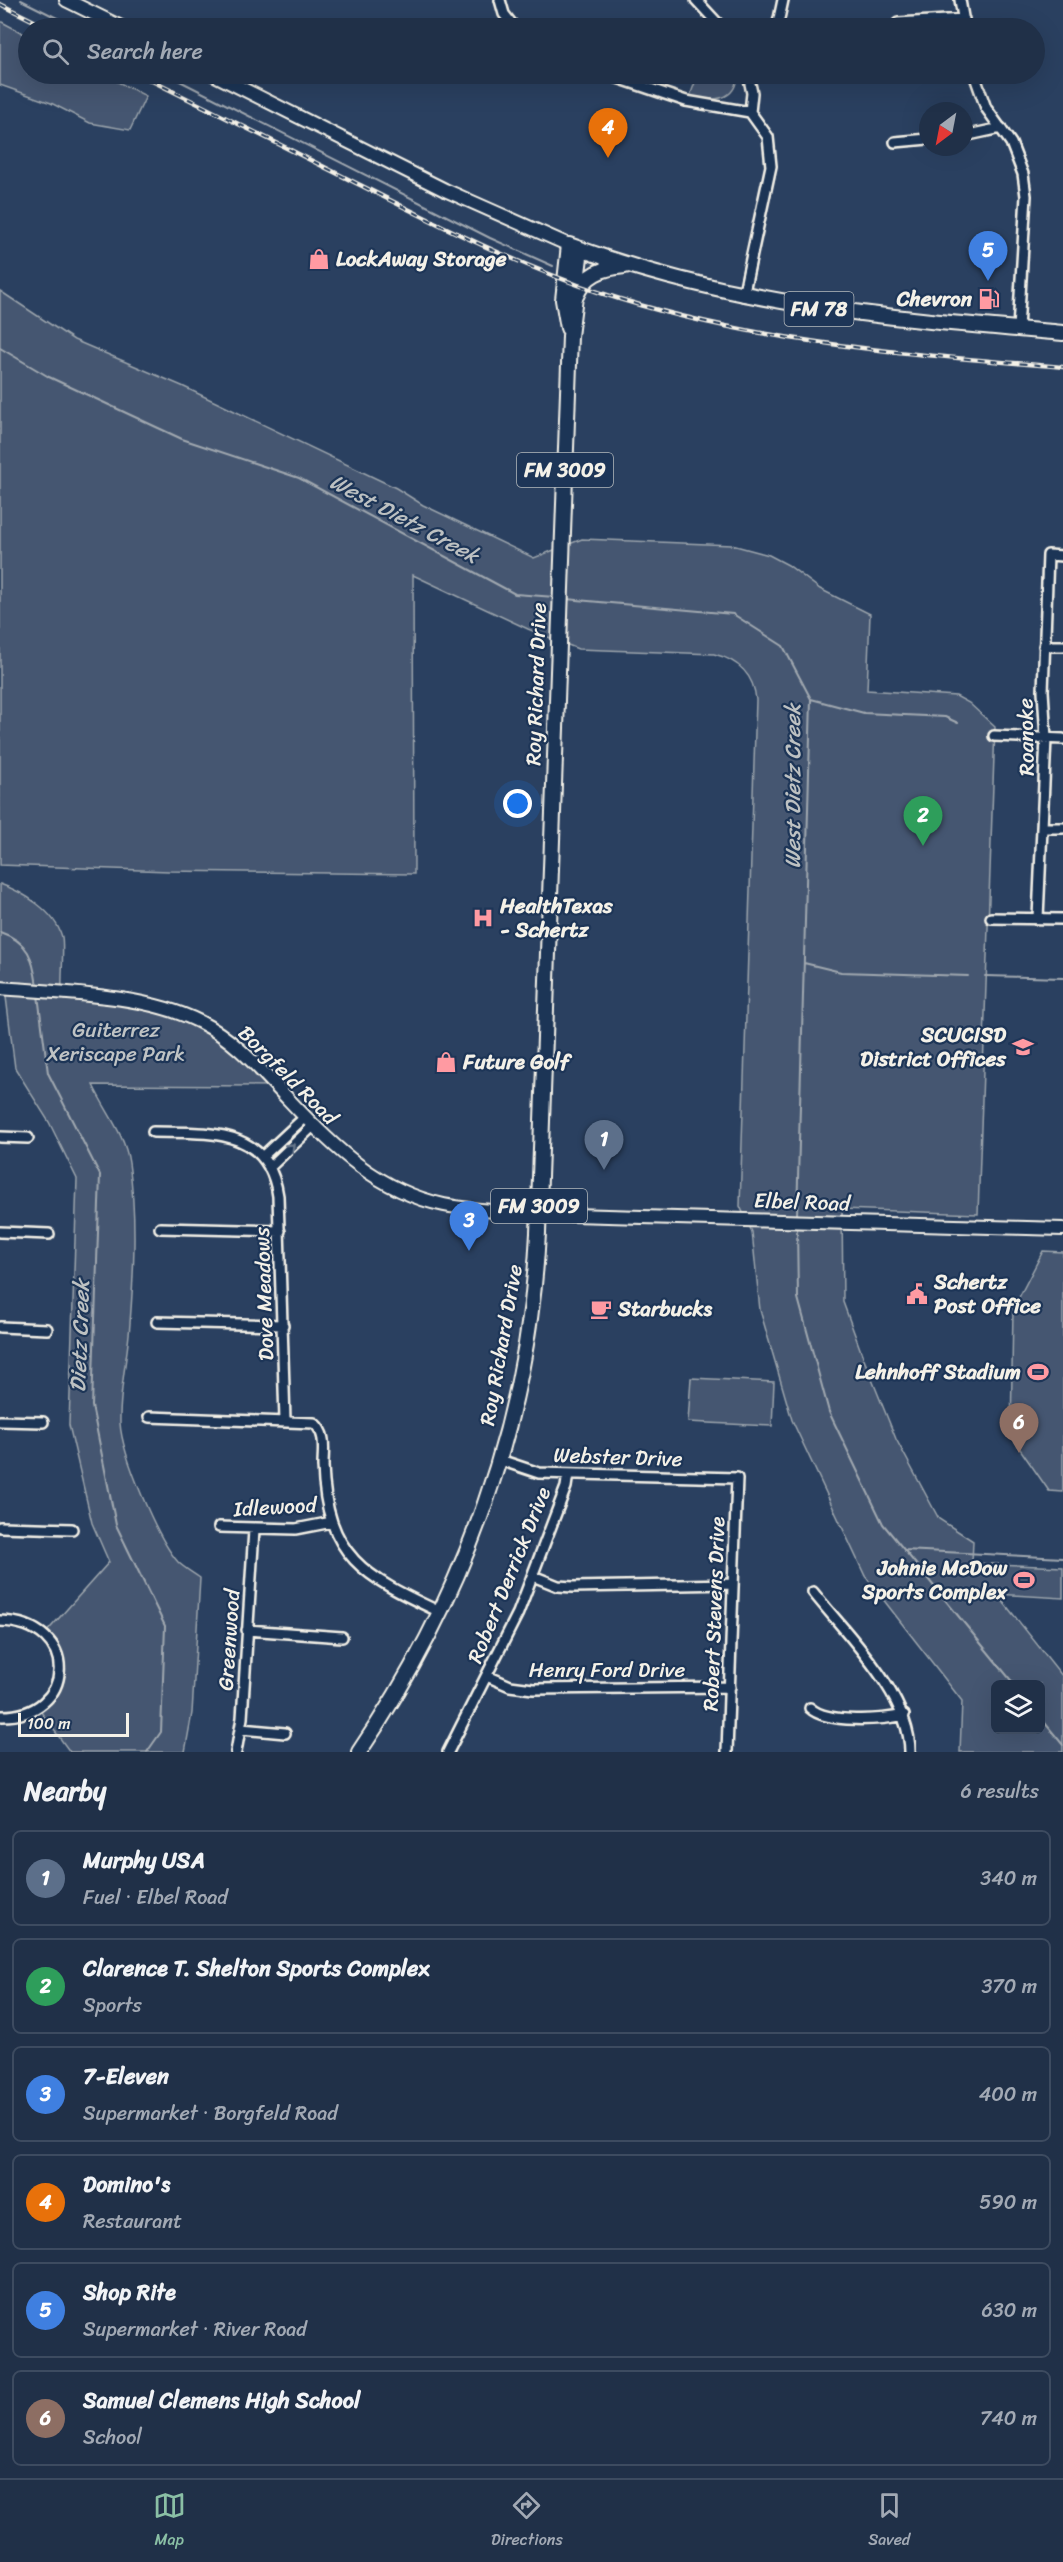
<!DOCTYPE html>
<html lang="en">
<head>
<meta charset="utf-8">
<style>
  :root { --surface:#203048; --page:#28384f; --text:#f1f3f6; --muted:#a2a9b4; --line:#3d4b60; --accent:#8abfa5 }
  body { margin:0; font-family:Sriracha,sans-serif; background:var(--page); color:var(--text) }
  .controls { position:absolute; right:18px; bottom:18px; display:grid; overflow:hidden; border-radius:9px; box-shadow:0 6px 24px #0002 }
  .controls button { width:54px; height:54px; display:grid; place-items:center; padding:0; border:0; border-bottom:2px solid var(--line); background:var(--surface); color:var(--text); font:30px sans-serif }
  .compass { position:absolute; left:919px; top:102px; width:54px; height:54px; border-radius:50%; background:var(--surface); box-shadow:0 6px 24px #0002; rotate:212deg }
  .scale { position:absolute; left:18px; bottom:15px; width:111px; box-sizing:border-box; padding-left:6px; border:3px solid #f4f1e8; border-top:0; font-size:16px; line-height:21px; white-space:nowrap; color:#f4f1e8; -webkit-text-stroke:4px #1d3557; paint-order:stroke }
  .you { position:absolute; left:518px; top:804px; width:21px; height:21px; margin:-15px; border:4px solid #fff; border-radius:50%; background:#1a73e8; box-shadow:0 0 0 9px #1a73e833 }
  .badge { display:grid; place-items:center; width:39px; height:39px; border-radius:50%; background:var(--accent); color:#fff; font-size:20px; font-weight:700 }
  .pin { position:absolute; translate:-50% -50px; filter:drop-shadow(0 2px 3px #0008) }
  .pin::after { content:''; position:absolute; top:32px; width:21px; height:18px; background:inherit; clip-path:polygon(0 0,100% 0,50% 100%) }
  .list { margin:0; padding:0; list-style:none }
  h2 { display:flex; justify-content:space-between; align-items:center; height:78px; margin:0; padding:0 24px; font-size:26px }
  h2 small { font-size:20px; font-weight:400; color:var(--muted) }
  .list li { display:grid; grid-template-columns:39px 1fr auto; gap:18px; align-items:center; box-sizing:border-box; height:96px; margin:0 12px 12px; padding:0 12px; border:2px solid var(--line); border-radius:9px }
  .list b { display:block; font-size:22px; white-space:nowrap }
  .list p { margin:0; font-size:20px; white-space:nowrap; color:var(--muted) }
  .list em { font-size:20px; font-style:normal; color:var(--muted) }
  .icon { flex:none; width:33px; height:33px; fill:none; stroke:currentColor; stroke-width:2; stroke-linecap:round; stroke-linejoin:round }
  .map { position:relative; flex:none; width:1063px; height:1752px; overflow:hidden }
  .search { position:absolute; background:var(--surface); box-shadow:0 6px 24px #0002; left:18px; right:18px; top:18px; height:66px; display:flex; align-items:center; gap:15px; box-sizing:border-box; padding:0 21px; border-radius:33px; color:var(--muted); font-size:22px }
  .sheet { height:726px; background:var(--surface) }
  nav { display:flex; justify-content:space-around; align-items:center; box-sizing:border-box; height:84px; border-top:2px solid var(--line); background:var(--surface); font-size:16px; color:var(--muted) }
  nav a { display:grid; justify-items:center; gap:3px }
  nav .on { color:var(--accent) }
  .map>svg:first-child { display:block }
  .green { fill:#445771; stroke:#9ca4ac; stroke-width:1.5; fill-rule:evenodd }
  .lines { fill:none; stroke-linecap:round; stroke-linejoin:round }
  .stream { stroke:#a1a8b0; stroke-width:2 }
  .street-casing { stroke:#f4f1e8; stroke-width:14 }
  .secondary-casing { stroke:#f4f1e8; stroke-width:16 }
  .primary-casing { stroke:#f4f1e8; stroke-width:18 }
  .street { stroke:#1d3557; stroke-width:9 }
  .secondary { stroke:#1d3557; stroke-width:12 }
  .primary { stroke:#1d3557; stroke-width:14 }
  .rail-casing { stroke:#f4f1e8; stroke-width:4.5 }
  .rail { stroke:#1d3557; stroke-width:2; stroke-dasharray:7; stroke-linecap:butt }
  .oneway { stroke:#68778a }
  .labels { text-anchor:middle; stroke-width:4.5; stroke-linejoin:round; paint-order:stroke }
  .shield { fill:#1d3557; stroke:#b4b9bc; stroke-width:1.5 }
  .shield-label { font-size:20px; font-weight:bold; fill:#f4f1e8 }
  .poi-label { font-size:21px; font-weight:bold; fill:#f4f1e8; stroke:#1d3557; text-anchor:start }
  .street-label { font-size:21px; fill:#f4f1e8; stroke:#1d3557 }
  .park-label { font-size:21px; fill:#bfc3c4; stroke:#1d3557 }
  .water-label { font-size:22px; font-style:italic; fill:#bdc1c2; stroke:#1d3557 }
</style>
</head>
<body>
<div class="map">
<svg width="1063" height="1752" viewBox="0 0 1063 1752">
  <rect width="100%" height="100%" fill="#2a4060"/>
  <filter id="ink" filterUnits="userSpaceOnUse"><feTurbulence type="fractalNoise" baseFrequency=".0167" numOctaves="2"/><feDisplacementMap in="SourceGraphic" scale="12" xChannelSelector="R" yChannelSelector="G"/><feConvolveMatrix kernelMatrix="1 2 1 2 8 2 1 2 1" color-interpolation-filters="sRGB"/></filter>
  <g filter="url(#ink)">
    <path class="green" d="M0,21l28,15v38h74l44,22 -16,34 -40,-7 -39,-20 -51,-18z
      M698,74h39c0,28 -26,28 -47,22z
      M0,291l74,49 108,46 214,102 27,17 111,53 48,-19 150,6 37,10 19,10 32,24 50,25 -3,76 89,6 13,7 26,24 -17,487 -136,-5 1,93 20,55 33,82 43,80 34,22 -1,22 91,4v31l-66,-4 66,83v75h-103l2,-51 -97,-125 -73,-156 -32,-110 -8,-78 -12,-26 16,-506c-2,-25 -18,-40 -42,-46l-136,-5 -50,-20 -115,-54 1,299 -245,-3 -169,-6zM996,1684h44v46h-44z
      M0,884c23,8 55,27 62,53 2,10 -1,43 0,56l37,5 103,25 74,63 -183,-1c12,26 32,49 36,78 8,52 5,108 1,160 -2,33 -11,67 -10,100 2,32 37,115 58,139 6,6 15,11 22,16l-8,135 -7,39h-115l-32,-44 21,-37 -15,-36 65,-73 -17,-39 -23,-98 8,-246 -28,-57 -34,-54 -10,-79 -5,-1z
      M1043,1251l20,1v240l-14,-1 -38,-55 2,-127z
      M691,1378l83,4 -2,44 -84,-4z"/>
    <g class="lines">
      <path class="stream" d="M21,0l56,28
        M166,74l324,164 63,28
        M0,348l49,29 133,62 117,39 216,116 40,3
        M566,599l167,15 50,32 28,53 -14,517
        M811,699l53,14 81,4 13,6
        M0,932c29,10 33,26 37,54
        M804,963l37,9 127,4
        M985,976l78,2
        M38,995l10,78 52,102 -8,231 24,119 49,101 -4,106 -14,20
        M797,1225l1,73 31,114 54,112 131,160
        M904,1550l159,8
        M1040,1717l23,28"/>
      <defs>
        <path id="street" d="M500,0l4,14 11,14
          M696,0l26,28
          M960,0l5,28
          M898,23l66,-4
          M777,28l6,-28
          M606,74l80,27 64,11
          M974,74l12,34 25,35 12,31 3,22 -8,133
          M964,136l37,-8
          M895,142l33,-3
          M743,296l28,-130 -3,-29 -18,-25 2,-19 -4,-19
          M1044,646h19
          M994,736l69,3
          M1043,828h20
          M991,918l72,1
          M1038,918l8,-180 -3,-47 5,-136 15,1
          M153,1132c54,1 115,-6 125,64l7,224
          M0,1137l28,1
          M262,1157l43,-40
          M269,1168l44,-42
          M160,1228l120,3
          M0,1232l49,2
          M157,1322l126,3
          M0,1327l47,2
          M149,1417l165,6c13,11 9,27 9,43 3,91 42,111 117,146
          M0,1421l43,1
          M500,1460l39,13 198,5 -10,274
          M0,1527l72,2
          M219,1527l77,2 36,-7
          M533,1576l25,10 15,1 160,-3
          M813,1592c34,43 97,103 97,160
          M0,1621c82,2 76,97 0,95
          M247,1630l95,7
          M487,1676l23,10 23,3 197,-2
          M810,1708c17,16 72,12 94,7
          M241,1729l44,4
          M236,1752l6,-34 12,-188
          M448,1752l70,-139 48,-126 2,-13"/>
        <path id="secondary" d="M66,0l57,28
          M213,74l232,116 124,55
          M0,988c62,5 145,6 200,34 36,18 62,50 89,78 44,47 89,91 155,105 31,6 63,7 95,9l524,15"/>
        <path id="primary" d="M576,296c9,-22 26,-28 49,-30
          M568,328l-5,-28 6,-55c166,61 320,73 494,88
          M359,1752c105,-154 170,-332 179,-519l32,-897 11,-87"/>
      </defs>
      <use href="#street" class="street-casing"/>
      <use href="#secondary" class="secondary-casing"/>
      <use href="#primary" class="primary-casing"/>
      <use href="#street" class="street"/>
      <use href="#secondary" class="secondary"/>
      <use href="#primary" class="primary"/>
      <defs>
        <path id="rail" d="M0,4l48,24
          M138,74c73,36 147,73 220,110 79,40 159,81 243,109 150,50 306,61 462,74"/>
      </defs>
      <use href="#rail" class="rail-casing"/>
      <use href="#rail" class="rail"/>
    </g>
    <defs><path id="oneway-chevron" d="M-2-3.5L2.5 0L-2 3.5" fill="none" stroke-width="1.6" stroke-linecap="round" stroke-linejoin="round" transform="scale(1.5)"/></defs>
    <use class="oneway" href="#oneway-chevron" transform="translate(291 1147) rotate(-44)"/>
  </g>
  <defs>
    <symbol id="shop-bare" viewBox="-9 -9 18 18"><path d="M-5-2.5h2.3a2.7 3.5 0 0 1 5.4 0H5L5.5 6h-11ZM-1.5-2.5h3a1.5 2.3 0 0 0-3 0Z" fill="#ff9aa2" stroke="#1d3557" stroke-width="2.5" paint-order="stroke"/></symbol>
    <symbol id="fuel-bare" viewBox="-9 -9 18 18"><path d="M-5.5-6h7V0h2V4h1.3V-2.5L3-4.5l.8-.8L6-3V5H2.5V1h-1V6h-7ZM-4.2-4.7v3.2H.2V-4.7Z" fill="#ff9aa2" stroke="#1d3557" stroke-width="2.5" paint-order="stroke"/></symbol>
    <symbol id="hospital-bare" viewBox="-9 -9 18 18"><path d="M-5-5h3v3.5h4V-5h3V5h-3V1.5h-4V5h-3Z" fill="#ff9aa2" stroke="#1d3557" stroke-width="2.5" paint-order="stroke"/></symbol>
    <symbol id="school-bare" viewBox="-9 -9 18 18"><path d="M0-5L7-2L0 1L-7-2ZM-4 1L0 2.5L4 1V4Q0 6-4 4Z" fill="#ff9aa2" stroke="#1d3557" stroke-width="2.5" paint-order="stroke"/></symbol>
    <symbol id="civic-bare" viewBox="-9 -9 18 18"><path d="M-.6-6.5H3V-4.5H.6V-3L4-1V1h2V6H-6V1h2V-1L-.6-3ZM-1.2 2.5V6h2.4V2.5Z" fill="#ff9aa2" stroke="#1d3557" stroke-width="2.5" paint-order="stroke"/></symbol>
    <symbol id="cafe-bare" viewBox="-9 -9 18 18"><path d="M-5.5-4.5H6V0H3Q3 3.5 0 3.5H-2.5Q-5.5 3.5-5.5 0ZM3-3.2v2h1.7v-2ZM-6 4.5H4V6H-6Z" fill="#ff9aa2" stroke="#1d3557" stroke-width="2.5" paint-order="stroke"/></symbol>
    <symbol id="stadium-bare" viewBox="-9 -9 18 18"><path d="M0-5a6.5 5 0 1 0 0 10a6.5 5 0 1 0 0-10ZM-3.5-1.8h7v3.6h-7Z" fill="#ff9aa2" stroke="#1d3557" stroke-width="2.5" paint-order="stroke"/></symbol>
  </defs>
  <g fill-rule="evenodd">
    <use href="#shop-bare" x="304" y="244" width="30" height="30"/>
    <use href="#fuel-bare" x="974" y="284" width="30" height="30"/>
    <use href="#hospital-bare" x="468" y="903" width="30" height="30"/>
    <use href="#school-bare" x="1008" y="1032" width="30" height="30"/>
    <use href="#shop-bare" x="431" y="1047" width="30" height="30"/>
    <use href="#civic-bare" x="902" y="1279" width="30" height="30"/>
    <use href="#cafe-bare" x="586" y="1294" width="30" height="30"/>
    <use href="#stadium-bare" x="1023" y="1357" width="30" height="30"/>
    <use href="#stadium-bare" x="1009" y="1565" width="30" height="30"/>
  </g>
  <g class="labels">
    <g class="shield">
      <rect x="784.5" y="292" width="69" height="34" rx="4.5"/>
      <rect x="517" y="453" width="96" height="34" rx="4.5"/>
      <rect x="491" y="1189" width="96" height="34" rx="4.5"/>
    </g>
    <g class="shield-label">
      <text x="819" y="316">FM 78</text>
      <text x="565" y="477">FM 3009</text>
      <text x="539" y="1213">FM 3009</text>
    </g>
    <g class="poi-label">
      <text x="336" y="266">LockAway Storage</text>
      <text x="972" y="306" text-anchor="end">Chevron</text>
      <text x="500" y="913">HealthTexas<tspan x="500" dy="24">- Schertz</tspan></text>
      <text x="1006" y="1042" text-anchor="end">SCUCISD<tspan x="1006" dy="24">District Offices</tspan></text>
      <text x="463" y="1069">Future Golf</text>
      <text x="934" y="1289">Schertz<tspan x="934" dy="24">Post Office</tspan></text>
      <text x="618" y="1316">Starbucks</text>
      <text x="1021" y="1379" text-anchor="end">Lehnhoff Stadium</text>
      <text x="1007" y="1575" text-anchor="end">Johnie McDow<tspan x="1007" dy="24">Sports Complex</tspan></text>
    </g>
    <g class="street-label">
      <text transform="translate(536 684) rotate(-88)" y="7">Roy Richard Drive</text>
      <text transform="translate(1026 737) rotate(-91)" y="7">Roanoke</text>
      <text transform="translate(288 1075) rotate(45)" y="7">Borgfeld Road</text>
      <text transform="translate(802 1202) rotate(2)" y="7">Elbel Road</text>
      <text transform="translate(264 1294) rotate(-92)" y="7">Dove Meadows</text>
      <text transform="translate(501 1345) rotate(-80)" y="7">Roy Richard Drive</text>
      <text transform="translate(618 1457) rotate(2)" y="7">Webster Drive</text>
      <text transform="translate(275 1507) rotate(-3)" y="7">Idlewood</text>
      <text transform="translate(509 1575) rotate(-68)" y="7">Robert Derrick Drive</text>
      <text transform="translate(714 1614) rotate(-88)" y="7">Robert Stevens Drive</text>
      <text transform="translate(229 1640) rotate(-86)" y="7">Greenwood</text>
      <text x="607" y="1677">Henry Ford Drive</text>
    </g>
    <g class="park-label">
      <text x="116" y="1037">Guiterrez<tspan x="116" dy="24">Xeriscape Park</tspan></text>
    </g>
    <g class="water-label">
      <text transform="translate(405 518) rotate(28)" y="8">West Dietz Creek</text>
      <text transform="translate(792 786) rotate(-90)" y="8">West Dietz Creek</text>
      <text transform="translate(79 1336) rotate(-88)" y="8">Dietz Creek</text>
    </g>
  </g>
</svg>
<div class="controls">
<button><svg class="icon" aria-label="layers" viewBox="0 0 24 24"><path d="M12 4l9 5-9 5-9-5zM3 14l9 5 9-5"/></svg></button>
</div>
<svg class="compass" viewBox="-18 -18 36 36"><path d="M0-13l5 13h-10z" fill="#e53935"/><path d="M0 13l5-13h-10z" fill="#a2a9b4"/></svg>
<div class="scale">100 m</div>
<div class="you"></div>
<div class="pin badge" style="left:604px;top:1170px;background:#5c6f8a">1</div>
<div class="pin badge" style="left:923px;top:846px;background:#2e9e5b">2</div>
<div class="pin badge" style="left:469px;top:1251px;background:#3f7fe0">3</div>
<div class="pin badge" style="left:608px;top:158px;background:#e8710a">4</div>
<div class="pin badge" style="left:988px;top:281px;background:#3f7fe0">5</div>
<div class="pin badge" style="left:1019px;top:1453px;background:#8d6e63">6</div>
<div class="search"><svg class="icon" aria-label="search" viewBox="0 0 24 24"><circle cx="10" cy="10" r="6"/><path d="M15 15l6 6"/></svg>Search here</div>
</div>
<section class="sheet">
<h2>Nearby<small>6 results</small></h2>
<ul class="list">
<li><span class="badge" style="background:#5c6f8a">1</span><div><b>Murphy USA</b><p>Fuel · Elbel Road</p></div><em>340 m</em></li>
<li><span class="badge" style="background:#2e9e5b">2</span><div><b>Clarence T. Shelton Sports Complex</b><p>Sports</p></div><em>370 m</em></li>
<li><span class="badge" style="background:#3f7fe0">3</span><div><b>7-Eleven</b><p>Supermarket · Borgfeld Road</p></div><em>400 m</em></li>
<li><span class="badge" style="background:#e8710a">4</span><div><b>Domino's</b><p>Restaurant</p></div><em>590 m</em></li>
<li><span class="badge" style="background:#3f7fe0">5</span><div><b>Shop Rite</b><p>Supermarket · River Road</p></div><em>630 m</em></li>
<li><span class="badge" style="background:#8d6e63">6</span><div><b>Samuel Clemens High School</b><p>School</p></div><em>740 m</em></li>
</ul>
</section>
<nav>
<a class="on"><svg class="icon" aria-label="map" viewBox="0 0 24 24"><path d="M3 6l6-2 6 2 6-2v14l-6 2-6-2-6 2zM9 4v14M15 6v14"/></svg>Map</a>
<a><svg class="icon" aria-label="directions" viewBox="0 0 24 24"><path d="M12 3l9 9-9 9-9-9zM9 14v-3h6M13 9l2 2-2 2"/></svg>Directions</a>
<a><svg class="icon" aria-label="saved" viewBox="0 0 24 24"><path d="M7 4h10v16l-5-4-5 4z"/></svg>Saved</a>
</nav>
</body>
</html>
